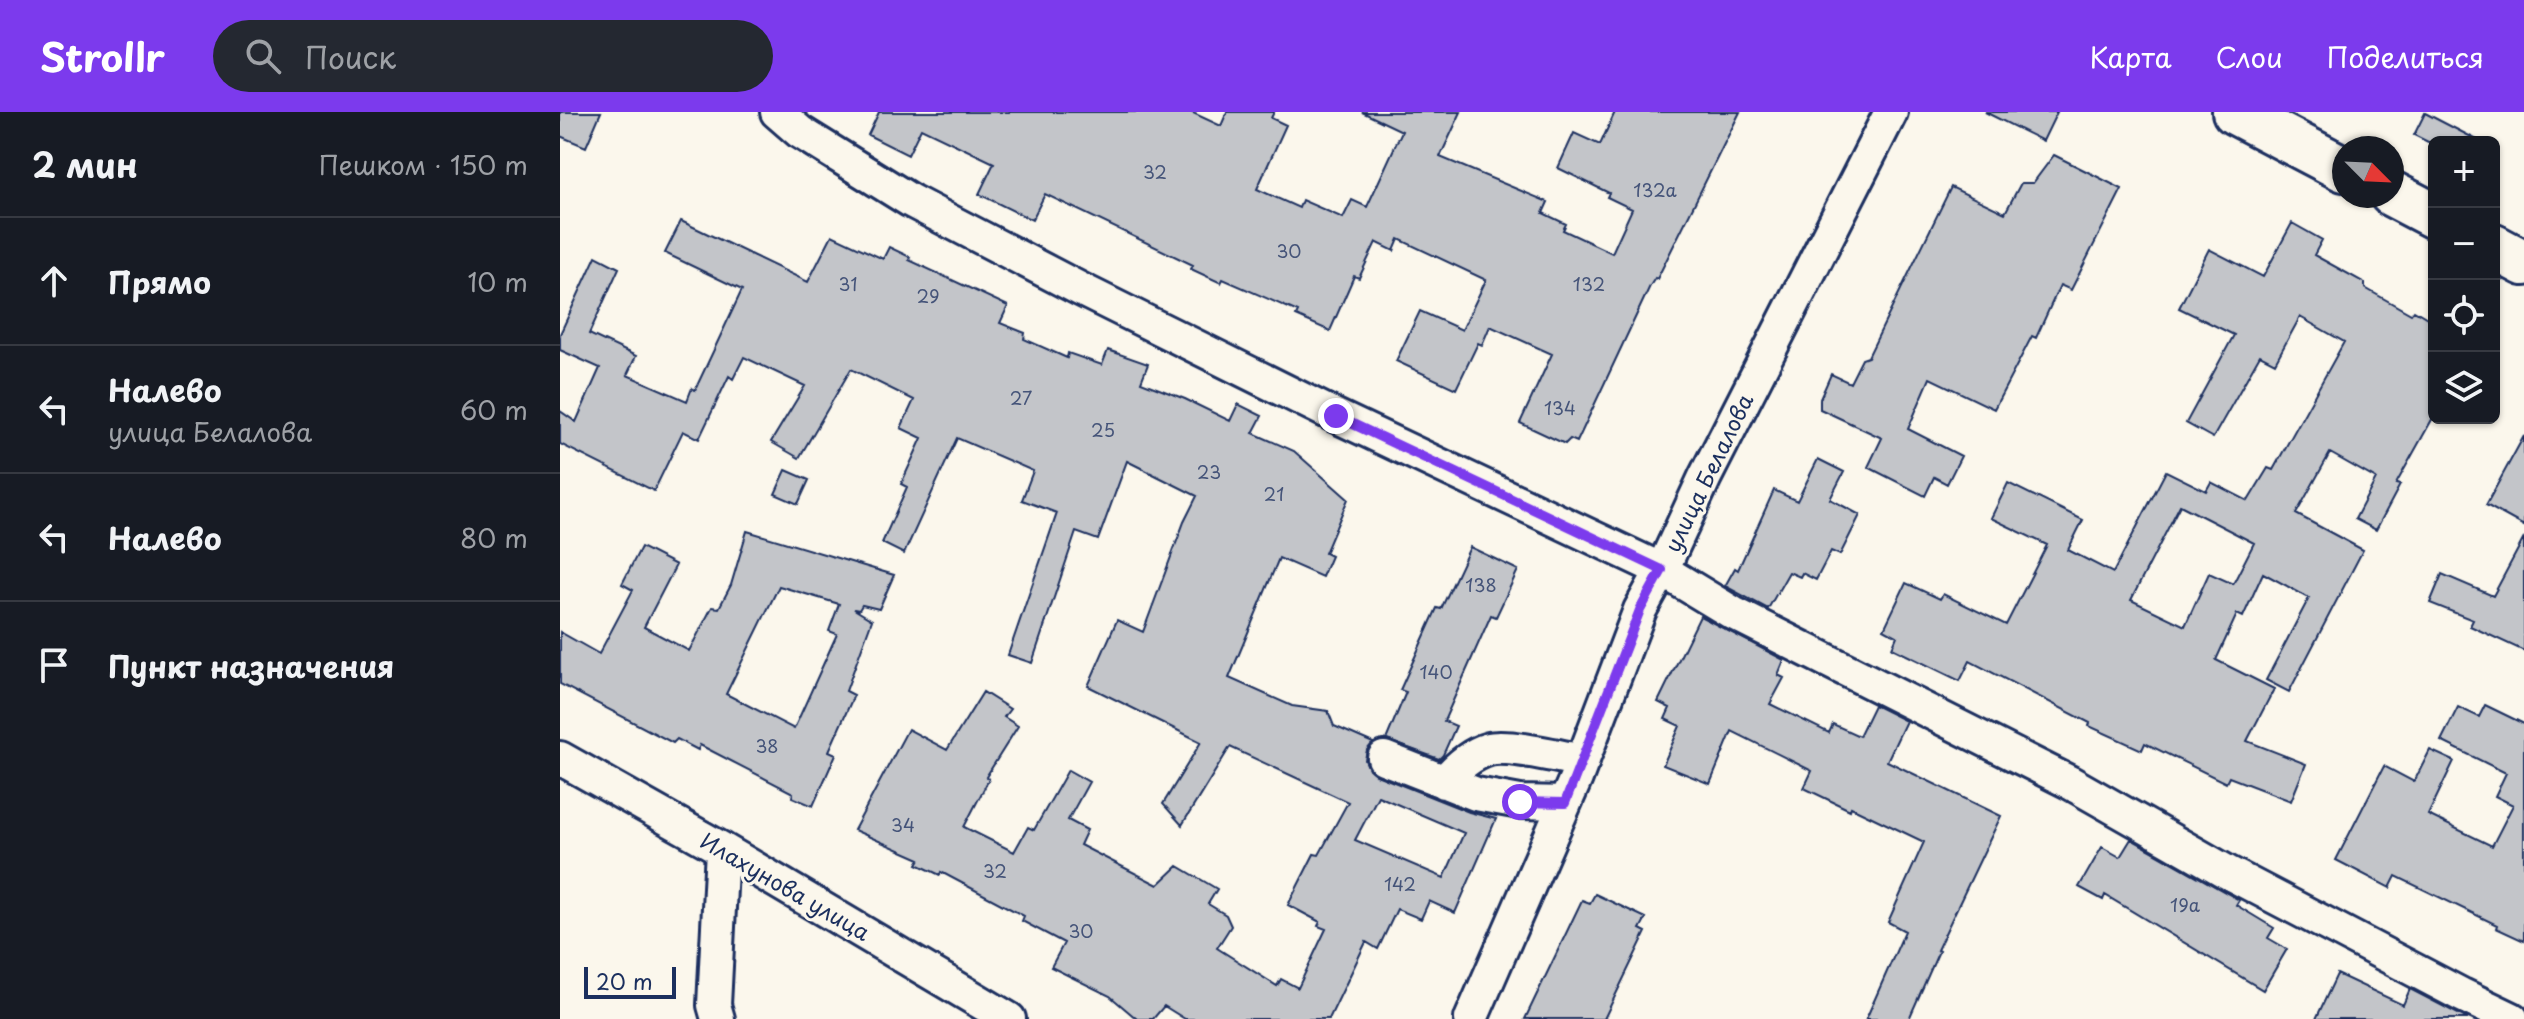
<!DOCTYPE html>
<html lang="ru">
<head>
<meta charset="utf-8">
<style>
  :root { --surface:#171b24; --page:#242831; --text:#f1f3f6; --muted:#9ea1a6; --line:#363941; --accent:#7c3aed }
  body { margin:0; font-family:"Playpen Sans",sans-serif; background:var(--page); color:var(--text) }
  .controls { position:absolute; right:24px; top:24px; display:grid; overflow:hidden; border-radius:12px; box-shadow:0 2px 6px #0004 }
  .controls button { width:72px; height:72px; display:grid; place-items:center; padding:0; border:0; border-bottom:2px solid var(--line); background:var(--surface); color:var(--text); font:40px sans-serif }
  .compass { position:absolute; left:1772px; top:24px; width:72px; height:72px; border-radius:50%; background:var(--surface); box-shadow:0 2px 6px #0004; rotate:114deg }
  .scale { position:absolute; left:24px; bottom:20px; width:92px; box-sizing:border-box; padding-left:8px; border:4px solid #1b2f5e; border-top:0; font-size:22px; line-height:28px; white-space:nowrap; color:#1b2f5e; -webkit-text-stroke:6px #fbf7ec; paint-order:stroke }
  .stop { position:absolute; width:24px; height:24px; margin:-18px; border:6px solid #7c3aed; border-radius:50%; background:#fff }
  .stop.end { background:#7c3aed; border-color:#fff; box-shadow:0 2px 8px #0008 }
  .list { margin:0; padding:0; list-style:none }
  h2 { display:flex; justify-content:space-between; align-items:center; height:104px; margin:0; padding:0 32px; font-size:34px }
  h2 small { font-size:26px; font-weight:400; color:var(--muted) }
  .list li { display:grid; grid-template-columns:52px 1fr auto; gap:24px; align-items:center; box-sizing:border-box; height:128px; padding:0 32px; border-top:2px solid var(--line) }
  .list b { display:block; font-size:30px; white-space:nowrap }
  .list p { margin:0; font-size:26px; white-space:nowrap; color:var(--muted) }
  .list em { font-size:26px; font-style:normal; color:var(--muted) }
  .icon { flex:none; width:44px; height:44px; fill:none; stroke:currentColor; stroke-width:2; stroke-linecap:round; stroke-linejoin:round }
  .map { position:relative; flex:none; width:1964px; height:907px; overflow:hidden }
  header { display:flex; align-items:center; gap:48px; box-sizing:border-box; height:112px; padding:0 40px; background:var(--accent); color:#fff }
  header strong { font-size:38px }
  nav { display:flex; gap:44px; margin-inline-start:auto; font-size:28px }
  .search { width:560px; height:72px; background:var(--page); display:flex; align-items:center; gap:20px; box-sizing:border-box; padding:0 28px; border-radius:44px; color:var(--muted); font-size:30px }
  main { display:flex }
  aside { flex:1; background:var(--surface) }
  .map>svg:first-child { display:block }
  .building { fill:#c3c5c9; stroke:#1b2f5e; stroke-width:2; fill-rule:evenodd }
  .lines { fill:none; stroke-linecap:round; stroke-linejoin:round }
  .street-casing { stroke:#1b2f5e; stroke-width:38 }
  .secondary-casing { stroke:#1b2f5e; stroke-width:50 }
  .street { stroke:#fbf7ec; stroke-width:32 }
  .secondary { stroke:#fbf7ec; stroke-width:44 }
  .route { stroke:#7c3aed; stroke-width:10 }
  .labels { text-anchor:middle; stroke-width:6; stroke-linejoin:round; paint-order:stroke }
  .number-label { font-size:18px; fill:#455479 }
  .street-label { font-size:22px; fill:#1b2f5e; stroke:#fbf7ec }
</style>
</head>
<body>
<header>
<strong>Strollr</strong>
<div class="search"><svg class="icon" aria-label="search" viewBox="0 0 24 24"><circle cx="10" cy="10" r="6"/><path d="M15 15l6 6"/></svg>Поиск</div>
<nav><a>Карта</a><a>Слои</a><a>Поделиться</a></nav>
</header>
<main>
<aside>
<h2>2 мин<small>Пешком · 150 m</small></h2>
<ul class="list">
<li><svg class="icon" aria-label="ahead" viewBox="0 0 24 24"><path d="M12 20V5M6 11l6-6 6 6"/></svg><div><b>Прямо</b></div><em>10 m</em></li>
<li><svg class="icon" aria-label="left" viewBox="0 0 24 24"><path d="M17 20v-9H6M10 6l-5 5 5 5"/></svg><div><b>Налево</b><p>улица Белалова</p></div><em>60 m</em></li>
<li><svg class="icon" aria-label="left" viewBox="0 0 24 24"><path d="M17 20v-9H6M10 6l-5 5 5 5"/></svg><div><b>Налево</b></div><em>80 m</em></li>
<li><svg class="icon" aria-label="arrive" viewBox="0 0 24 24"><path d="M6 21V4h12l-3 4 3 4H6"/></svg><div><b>Пункт назначения</b></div></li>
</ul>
</aside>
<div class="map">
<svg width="1964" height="907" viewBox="0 0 1964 907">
  <rect width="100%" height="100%" fill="#fbf7ec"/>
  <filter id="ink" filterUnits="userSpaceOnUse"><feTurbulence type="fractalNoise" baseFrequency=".0125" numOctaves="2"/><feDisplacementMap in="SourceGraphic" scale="16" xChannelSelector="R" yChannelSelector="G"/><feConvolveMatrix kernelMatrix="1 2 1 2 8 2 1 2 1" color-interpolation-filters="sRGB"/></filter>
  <g filter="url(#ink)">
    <path class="building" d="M0,0h41l-15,35 -26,-11z
      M319,0h312l30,14 6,-14h47l-3,6 15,7 -29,64 42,19 3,-8 41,18 9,-18 15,7 35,-76 -40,-19h99l-21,45 108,45 -5,11 23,11 -3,6 49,23 20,-44 -25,-12 2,-4 -51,-25 16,-35 26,12 15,-33h125l-83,167 -2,-1 -5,8 -73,156 -7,-3 -5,5 -45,-21 32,-69 -62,-28 -8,19 -4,-2 -22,46 -60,-28 24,-50 42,19 24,-50 -87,-41 -5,12 -18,-9 -17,36 -5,-2 -24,55 -34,-15 2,-4 -75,-33 -2,4 -30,-14 2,-4 -148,-71 -13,26 -53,-26 15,-31 -73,-35 -13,27 -40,-20z
      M1425,0h72l-14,29z
      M1865,1l56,29h-53l-14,-7z
      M1494,43l68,34 -51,101 -11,-5 -24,53 -4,-2 -38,73 -64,-31 -22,51 53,27 -14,28 -13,-7 -9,19 -57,-29 14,-29 -62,-29v-10l11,-25 19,9 12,-24 6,-2 83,-170 54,26 16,-30h12z
      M121,109l127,61 24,-47 51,24 6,-12 21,10 -1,3 99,46 -8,17 25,10 -1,6 43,19 1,-5 34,12 6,-15 40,14 -7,18 44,17 45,22 8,-17 24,12 -9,17 41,18 54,48 -23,54 6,3 -9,21 -43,-19 -50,120 63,28 36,5 6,15 39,17 -6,7 -2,10 4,9 7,6 93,37 27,7 -41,94 -26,-12 -8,18 -24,-10 -19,40 -12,-7 -37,77h-144l-21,-13 -11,13h-16l-27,-23 -59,-29 13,-24 -42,-22 2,-5 -83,-44 -1,3 -23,-11 3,-5 -66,-29 54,-101 39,21 36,-58 27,17 -6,8 14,9 -32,51 3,2 -25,48 50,25 14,-25 6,3 34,-60 21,12 -21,38 19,10 -7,15 78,40 20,-19 39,23 -9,15 18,11 5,11 -14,22 60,38 4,-7 17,9 28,-59 -8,-3 2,-4 -32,-17 26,-51 5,1 29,-53 -118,-55 -48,78 -19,-21 38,-62 -113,-56 29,-66 26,12 41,-110 13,-26 -70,-35 -29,79 -22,-8 -44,131 -24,-8 49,-142 -35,-13 11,-29 -76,-33 -53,116 -22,-11 25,-56 -6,-3 21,-46 -21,-10 13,-28 -63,-31 -52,89 -28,-16 34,-56 -61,-29 -11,22 -4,-3 -30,63 -16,-8 -29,60 -94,-47v-33l16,11 24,-54 -40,-18v-16l36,-78 23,12 -30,66 47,22 -9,19 60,26 5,-13 3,2 47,-100 -77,-37zM818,684l86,37 -20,45 -89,-38z
      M1732,111l30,17 -8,15 51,28v5l46,26 3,-4 20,12v94l-38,68 4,1 -24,45 -21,-11 21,-40 -46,-26 -34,61 67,36 -74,142 -23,-12 43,-82 -46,-25 -20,44 -6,-3 -21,46 58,29 -27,52 59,23 -15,37 -62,-24 -3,6 -81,-40 -3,7 -53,-24 1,-3 -120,-62 -10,20 -68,-33 5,-12 -13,-7 22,-46 34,16 3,-5 63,31 41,-80 -56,-27 17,-35 75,37 -15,30 45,23 53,-102 40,20 5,-9 37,19 20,-33 5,2 71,-128 -44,-25 -25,46 -15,-8 -47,83 -27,-15 48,-88 -55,-27 30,-59 54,28zM1620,393l74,38 -21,41 -24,-11 -24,53 -54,-26z
      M1964,324v90l-38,-21z
      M1258,347l26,13 -14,27 30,16 -20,40 -9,-4 -15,29 -14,-7 -2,4 -11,-5 -21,37 -43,-23 10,-18 3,2 36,-80 23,11z
      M226,358l23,10 -11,24 -23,-10z
      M187,419l147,44 -15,34 -17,-4 -3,5 -5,-1 18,11 -26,71 8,4 -25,56 7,3 -23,52 -21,-9 1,-4 -93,-48 -2,5 -21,-11 -4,4 -113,-59v-52l39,22 34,-64 -11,-6 19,-37 35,18 -32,62 45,24 23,-44 7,1 12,-23zM219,474l60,18 -10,27 8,3 -43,95 -68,-35z
      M1964,426v113l-54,-25 3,-6 -43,-17 12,-29 51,22z
      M910,435l48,23 -22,47 -5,-2 -47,106 12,5 -13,29 -4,4 -53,-19 20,-48 -6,-2 37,-82 4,1z
      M1140,504l84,44 -6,15 6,3 -14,26 59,29 4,-9 26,12 15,-31 32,16 -19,40 114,55 -64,134 2,1 -30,68h-43l39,-88 -17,-9 36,-80 -73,-35 -1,3 -46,-22 8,-17 -80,-40 -22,53 -47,-19 17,-39 -15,-7 5,-11 -12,-6z
      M1925,593l39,19v217l-28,-13 1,-3 -101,-49 -6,12 -54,-28 48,-94 30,16 16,-32 24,11 -26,54 64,31 21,-41 -18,-9 11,-23 -65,-32 17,-34 21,10z
      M1571,727l108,61 -3,5 38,23 -6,10 19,11 -24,41 -158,-95 -2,5 -24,-13 23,-40 18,10z
      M1035,782l51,24 -6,11 6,3 -42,87h-79l57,-119 8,3z
      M1777,862l66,31 7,-16 58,30h-152z"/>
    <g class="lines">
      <defs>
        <path id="street" d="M217,0l23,20 111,69 169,88 256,127 326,154 71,43 336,169 158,90 235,123 50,24
          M0,646l162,91 287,170
          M824,646l92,36 44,8 45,1
          M884,670c12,-14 27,-28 45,-33 18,-5 73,8 94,12
          M158,907l-4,-14 8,-156
          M911,907l105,-241 64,-168 22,-40 43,-93 186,-365"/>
        <path id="secondary" d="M1675,0l109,57
          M1832,82l42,22
          M1934,135l30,16"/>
      </defs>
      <use href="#street" class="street-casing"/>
      <use href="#secondary" class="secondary-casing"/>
      <use href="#street" class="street"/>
      <use href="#secondary" class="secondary"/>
    </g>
  </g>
  <g class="lines" filter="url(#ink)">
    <path class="route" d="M776,304l326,154 -22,40 -75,193 -45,-1"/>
  </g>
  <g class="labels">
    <g class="number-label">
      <text x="595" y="67">32</text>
      <text x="1095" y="85">132а</text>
      <text x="729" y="146">30</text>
      <text x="288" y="179">31</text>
      <text x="1029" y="179">132</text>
      <text x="368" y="191">29</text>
      <text x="461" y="293">27</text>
      <text x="1000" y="303">134</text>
      <text x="543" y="325">25</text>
      <text x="649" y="367">23</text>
      <text x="714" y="389">21</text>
      <text x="921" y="480">138</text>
      <text x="876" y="567">140</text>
      <text x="207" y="641">38</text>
      <text x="343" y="720">34</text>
      <text x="435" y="766">32</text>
      <text x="840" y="779">142</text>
      <text x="1625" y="800">19а</text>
      <text x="521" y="826">30</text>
    </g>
    <g class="street-label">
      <text transform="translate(1149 361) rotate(-64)" y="8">улица Белалова</text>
      <text transform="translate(225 775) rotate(30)" y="8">Илахунова улица</text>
    </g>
  </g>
</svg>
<div class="controls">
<button>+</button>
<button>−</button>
<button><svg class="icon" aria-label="locate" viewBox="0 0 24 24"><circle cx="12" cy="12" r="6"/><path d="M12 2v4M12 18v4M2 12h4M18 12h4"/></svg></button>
<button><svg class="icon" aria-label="layers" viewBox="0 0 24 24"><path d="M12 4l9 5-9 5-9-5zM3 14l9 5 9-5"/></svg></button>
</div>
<svg class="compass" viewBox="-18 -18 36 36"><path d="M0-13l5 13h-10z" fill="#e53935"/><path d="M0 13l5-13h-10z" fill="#9ea1a6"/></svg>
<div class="scale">20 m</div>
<div class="stop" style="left:960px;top:690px"></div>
<div class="stop end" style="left:776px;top:304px"></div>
</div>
</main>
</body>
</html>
